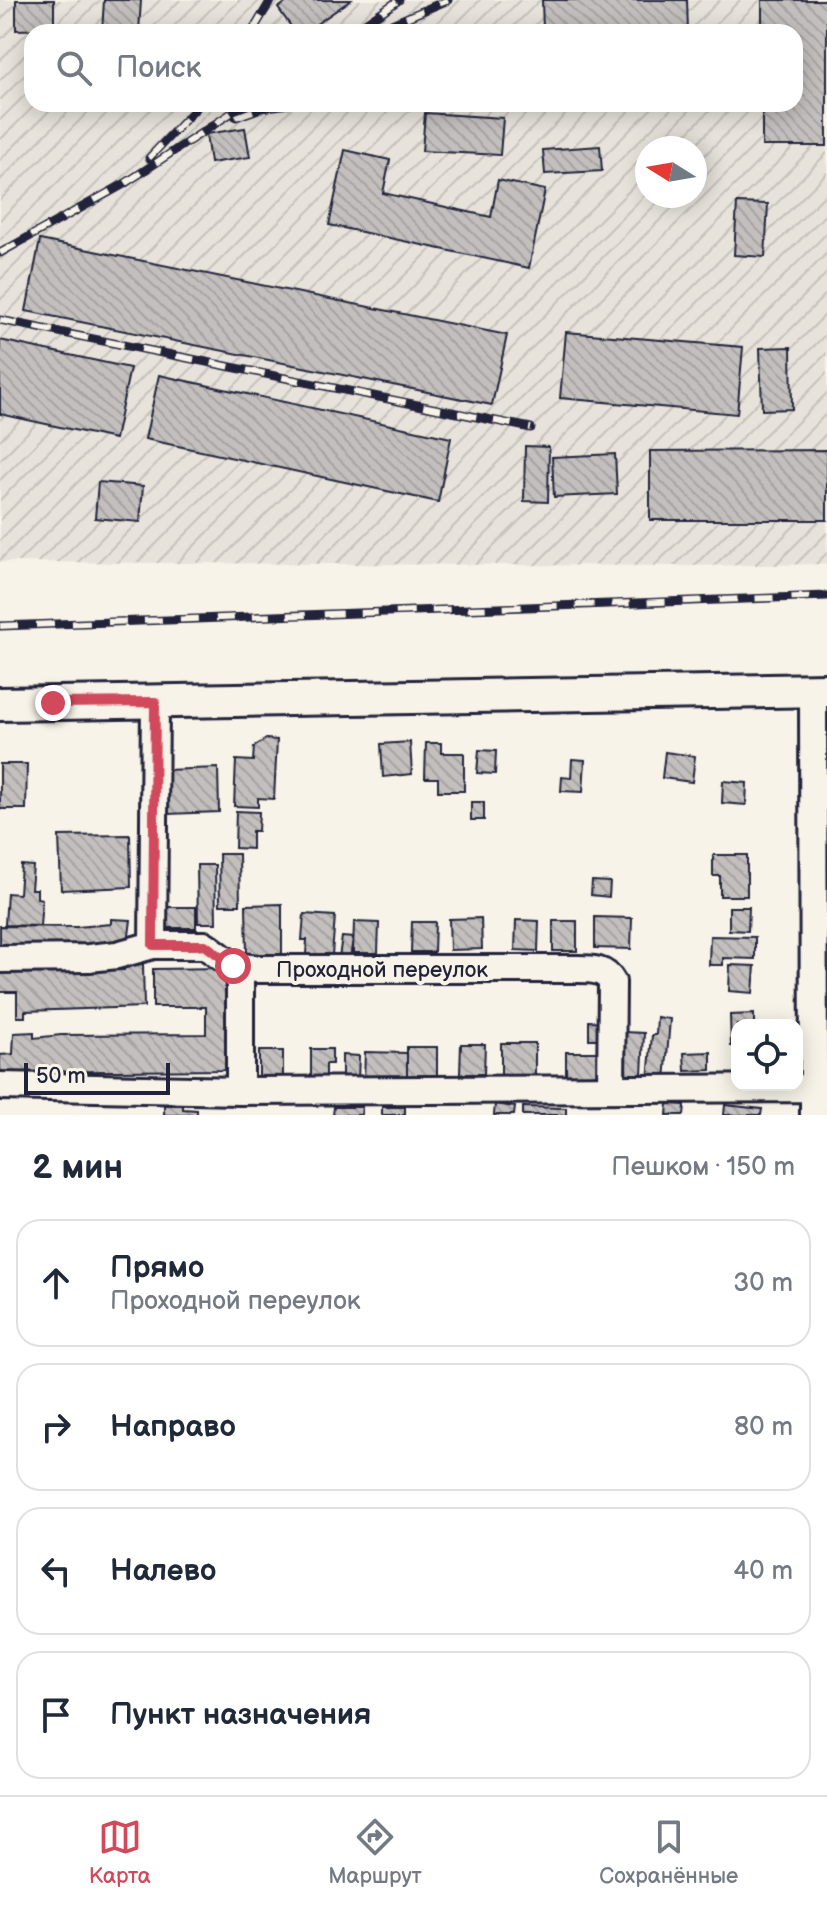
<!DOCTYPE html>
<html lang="ru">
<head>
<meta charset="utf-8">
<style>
  :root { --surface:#fff; --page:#f2f2f3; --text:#1f2937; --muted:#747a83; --line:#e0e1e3; --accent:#d1495b }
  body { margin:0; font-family:"Balsamiq Sans",sans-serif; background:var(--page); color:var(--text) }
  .controls { position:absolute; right:24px; bottom:24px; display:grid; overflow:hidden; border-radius:16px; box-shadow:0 4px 20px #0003 }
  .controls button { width:72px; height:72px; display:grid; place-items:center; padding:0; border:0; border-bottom:2px solid var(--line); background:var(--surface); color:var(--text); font:40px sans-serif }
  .compass { position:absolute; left:635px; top:136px; width:72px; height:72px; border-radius:50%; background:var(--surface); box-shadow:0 4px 20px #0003; rotate:281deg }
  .scale { position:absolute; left:24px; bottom:20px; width:146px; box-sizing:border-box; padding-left:8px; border:4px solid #22223b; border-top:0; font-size:22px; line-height:28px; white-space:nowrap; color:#22223b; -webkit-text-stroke:6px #f7f3e8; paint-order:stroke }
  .stop { position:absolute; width:24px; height:24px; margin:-18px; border:6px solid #d1495b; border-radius:50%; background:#fff }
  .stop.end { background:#d1495b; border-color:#fff; box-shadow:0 2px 8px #0008 }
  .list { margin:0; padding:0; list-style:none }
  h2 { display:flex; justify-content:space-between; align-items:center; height:104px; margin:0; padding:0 32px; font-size:34px }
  h2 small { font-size:26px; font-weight:400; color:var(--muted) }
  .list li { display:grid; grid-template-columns:52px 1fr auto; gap:24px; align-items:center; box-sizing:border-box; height:128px; margin:0 16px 16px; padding:0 16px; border:2px solid var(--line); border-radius:24px }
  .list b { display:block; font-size:30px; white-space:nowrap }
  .list p { margin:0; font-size:26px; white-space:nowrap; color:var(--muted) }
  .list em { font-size:26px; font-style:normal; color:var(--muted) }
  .icon { flex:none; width:44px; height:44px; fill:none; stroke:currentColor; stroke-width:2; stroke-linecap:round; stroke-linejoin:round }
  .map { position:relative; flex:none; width:827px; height:1115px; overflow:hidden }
  .search { position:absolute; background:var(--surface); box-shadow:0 4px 20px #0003; left:24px; right:24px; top:24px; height:88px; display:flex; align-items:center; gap:20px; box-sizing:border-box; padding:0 28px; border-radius:24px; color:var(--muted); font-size:30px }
  .sheet { height:680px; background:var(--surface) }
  nav { display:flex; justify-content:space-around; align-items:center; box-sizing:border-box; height:112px; border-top:2px solid var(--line); background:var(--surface); font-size:22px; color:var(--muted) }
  nav a { display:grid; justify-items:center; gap:4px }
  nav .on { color:var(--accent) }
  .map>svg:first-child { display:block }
  .industrial { fill:url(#industrial-furrows); fill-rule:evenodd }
  .building { fill:url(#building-back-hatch); stroke:#22223b; stroke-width:2 }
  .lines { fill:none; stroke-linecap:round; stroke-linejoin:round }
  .minor-casing { stroke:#22223b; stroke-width:32 }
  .major-casing { stroke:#22223b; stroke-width:38 }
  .minor { stroke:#f7f3e8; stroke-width:26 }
  .major { stroke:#f7f3e8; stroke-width:32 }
  .rail-casing { stroke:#22223b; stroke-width:9 }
  .rail { stroke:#f7f3e8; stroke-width:6; stroke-dasharray:18; stroke-linecap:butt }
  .route { stroke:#d1495b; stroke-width:10 }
  .labels { text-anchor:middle; stroke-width:8; stroke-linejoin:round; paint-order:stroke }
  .street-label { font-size:22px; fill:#22223b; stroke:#f7f3e8 }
</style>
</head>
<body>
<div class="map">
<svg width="827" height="1115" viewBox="0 0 827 1115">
  <defs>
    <pattern id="industrial-furrows" width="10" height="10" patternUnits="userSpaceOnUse" patternTransform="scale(2)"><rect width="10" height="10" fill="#e7e3db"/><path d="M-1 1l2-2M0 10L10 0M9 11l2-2" fill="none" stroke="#c6c2bd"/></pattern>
    <pattern id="building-back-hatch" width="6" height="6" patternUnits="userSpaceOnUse" patternTransform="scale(2)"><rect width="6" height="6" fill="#c2bfbd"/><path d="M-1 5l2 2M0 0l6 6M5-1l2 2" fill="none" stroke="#a6a4a3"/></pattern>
  </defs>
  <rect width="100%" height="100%" fill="#f7f3e8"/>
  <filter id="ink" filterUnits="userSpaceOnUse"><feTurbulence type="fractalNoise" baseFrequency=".0125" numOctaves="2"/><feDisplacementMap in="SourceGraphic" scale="16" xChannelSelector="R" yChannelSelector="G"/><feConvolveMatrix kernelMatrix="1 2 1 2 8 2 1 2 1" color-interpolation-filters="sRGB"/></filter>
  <g filter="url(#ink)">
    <path class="industrial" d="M0,0h827v564l-145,2 -682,-4zM32,32h763v72h-763zM647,148h48v48h-48z"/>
    <path class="building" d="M16,0h38v29l-38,1z
      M104,0h37l-2,32h-37z
      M290,0h61l-46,32h-10l-17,-24z
      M542,0h145l1,32h-186l41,-2z
      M762,0h65v146h-65v-42h33v-72h-33z
      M425,113l78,5 -3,37 -78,-4z
      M245,128l5,29 -40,6 -4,-29z
      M600,146l2,25 -57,3 -2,-24z
      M345,150l45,10 -7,33 108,24 7,-37 47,10 -16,78 -200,-43z
      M737,203l31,1 -3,53 -31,-2z
      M40,240l467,95 -15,70 -466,-94z
      M566,332l177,15 -6,67 -177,-16z
      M0,340l130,28 -15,71 -115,-25z
      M791,347l1,62 -30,1 -2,-62z
      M159,375l292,63 -13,64 -293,-63z
      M525,446l24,1 -1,55 -24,-1z
      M827,450v70h-177v-69z
      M615,454l2,40 -63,3 -2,-40z
      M98,482l45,4 -3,36 -45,-4z
      M266,739l11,1 -3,59 -16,-1v9l-24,-1 2,-46 17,1 1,-14z
      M410,742l2,32 -29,3 -2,-33z
      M426,743h15v10h23v38h-26v-13h-13z
      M479,750l17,1 -1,23 -18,-1z
      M665,752l30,4 -3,26 -30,-4z
      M572,759l13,1 -2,32 -22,-1 1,-14 9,1z
      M0,764h27l-1,45h-26z
      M218,768l1,44 -52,2 -2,-44z
      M723,781l24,2 -1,22 -24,-2z
      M471,802h13v18h-13z
      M236,811l23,1 -1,19h-6v18l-17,-1z
      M130,835l1,52 -70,3 -2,-54z
      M219,854h20l1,51h-20z
      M713,855h34v41h-27v-20h-7z
      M21,865l12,1 -2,23h6v9l5,1 -2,27 -35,-1 2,-32 12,1z
      M197,865h18l1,58h-18z
      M592,881l18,1 -1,15 -18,-2z
      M282,904v51h-35l-1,-50z
      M159,907h37v21h-37z
      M729,907h20l-1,24 -19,-1z
      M304,914l31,2 -3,39 -26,-1 1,-14h-5z
      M595,917l37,1 -1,31 -36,-1z
      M481,918l1,31 -32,1 -1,-31z
      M111,919l20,1 -3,23 -23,-2v6h-105v-21l77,1 34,-3z
      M516,920l23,1 -1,30 -23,-1z
      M553,921h24v30h-24z
      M354,922l25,1 -1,30h-25z
      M412,922h23l-1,30h-23z
      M710,936l45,1v22l-32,-1v7h-14z
      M342,937l11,1 -3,21 -11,-2z
      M143,964l1,43 -119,4v6h-8v-25h-17v-19l124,-3v-5z
      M730,965l25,1 -2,27 -24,-2z
      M224,968l5,102 -229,2v-17l13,-1 1,-21 20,-1v6l27,-3 145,-1v-27h-53v-38z
      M754,1014v11h-17v21h-6l-1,-31z
      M657,1017l13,2 -5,62 -17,-1 4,-45h4z
      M589,1021l20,1v17h-20z
      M624,1032l20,1 -2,42 -20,-1z
      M501,1043h34v35h-34z
      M461,1044h24l-1,30h-24z
      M407,1047h30v34l-30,-1z
      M311,1049h21v15h-6v13h-15z
      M259,1051h24v31h-24z
      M365,1052l42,1v27h-43z
      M566,1052h33l-1,23h-32z
      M711,1052v18l-26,1 -1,-18z
      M342,1055l17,1 -1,23h-16z
      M495,1104l20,3 -1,8h-20z
      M668,1104l17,1 -1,10h-17z
      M164,1105h19v4l14,1v5h-33z
      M725,1105l37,4 -1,6h-37z
      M334,1107h28l-1,8h-28z
      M382,1107h23v8h-23z
      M523,1107l43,1v7h-43z"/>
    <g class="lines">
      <defs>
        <path id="minor" d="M813,690l1,425
          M153,945l2,-243
          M0,959l89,-1 28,-3 36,-10h52l28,21 25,3h320c14,0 27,0 34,13l-1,107
          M240,968v123
          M0,1086l240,5 574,-3 13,5"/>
        <path id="major" d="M0,704l827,-14"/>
      </defs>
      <use href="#minor" class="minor-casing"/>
      <use href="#major" class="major-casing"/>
      <use href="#minor" class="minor"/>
      <use href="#major" class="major"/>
      <defs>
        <path id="rail" d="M252,32l19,-32
          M352,32l47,-32
          M373,32l75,-32
          M236,117l25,-9 27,-4
          M149,158l51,-54
          M0,253l124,-69 121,-80
          M0,320l531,108
          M0,626l827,-30"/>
      </defs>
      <use href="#rail" class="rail-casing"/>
      <use href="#rail" class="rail"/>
    </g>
  </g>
  <g class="lines" filter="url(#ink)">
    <path class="route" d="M53,703l102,-1 -2,243h52l28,21"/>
  </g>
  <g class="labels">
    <g class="street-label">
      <text x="382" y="977">Проходной переулок</text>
    </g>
  </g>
</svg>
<div class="controls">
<button><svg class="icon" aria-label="locate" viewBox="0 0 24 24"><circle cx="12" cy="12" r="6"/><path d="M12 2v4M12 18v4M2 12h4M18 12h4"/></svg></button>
</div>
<svg class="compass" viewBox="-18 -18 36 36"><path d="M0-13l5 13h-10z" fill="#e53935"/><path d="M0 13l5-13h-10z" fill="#747a83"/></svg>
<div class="scale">50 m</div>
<div class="stop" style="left:233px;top:966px"></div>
<div class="stop end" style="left:53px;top:703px"></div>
<div class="search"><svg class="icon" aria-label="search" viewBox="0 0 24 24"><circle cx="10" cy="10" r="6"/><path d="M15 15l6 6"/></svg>Поиск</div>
</div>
<section class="sheet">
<h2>2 мин<small>Пешком · 150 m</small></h2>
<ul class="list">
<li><svg class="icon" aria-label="ahead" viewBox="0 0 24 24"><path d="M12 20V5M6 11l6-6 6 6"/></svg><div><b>Прямо</b><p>Проходной переулок</p></div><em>30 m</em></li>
<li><svg class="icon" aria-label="right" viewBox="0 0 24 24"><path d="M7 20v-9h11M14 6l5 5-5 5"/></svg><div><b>Направо</b></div><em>80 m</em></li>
<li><svg class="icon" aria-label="left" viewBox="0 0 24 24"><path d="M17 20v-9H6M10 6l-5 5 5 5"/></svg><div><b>Налево</b></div><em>40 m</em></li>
<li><svg class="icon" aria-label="arrive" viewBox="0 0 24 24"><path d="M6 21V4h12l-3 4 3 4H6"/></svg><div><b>Пункт назначения</b></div></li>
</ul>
</section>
<nav>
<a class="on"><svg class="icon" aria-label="map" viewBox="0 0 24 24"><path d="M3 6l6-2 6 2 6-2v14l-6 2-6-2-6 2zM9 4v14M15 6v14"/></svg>Карта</a>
<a><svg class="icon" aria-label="directions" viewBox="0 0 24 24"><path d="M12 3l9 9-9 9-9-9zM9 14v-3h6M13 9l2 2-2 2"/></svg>Маршрут</a>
<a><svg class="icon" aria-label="saved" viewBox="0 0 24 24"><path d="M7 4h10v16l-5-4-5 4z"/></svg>Сохранённые</a>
</nav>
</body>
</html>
